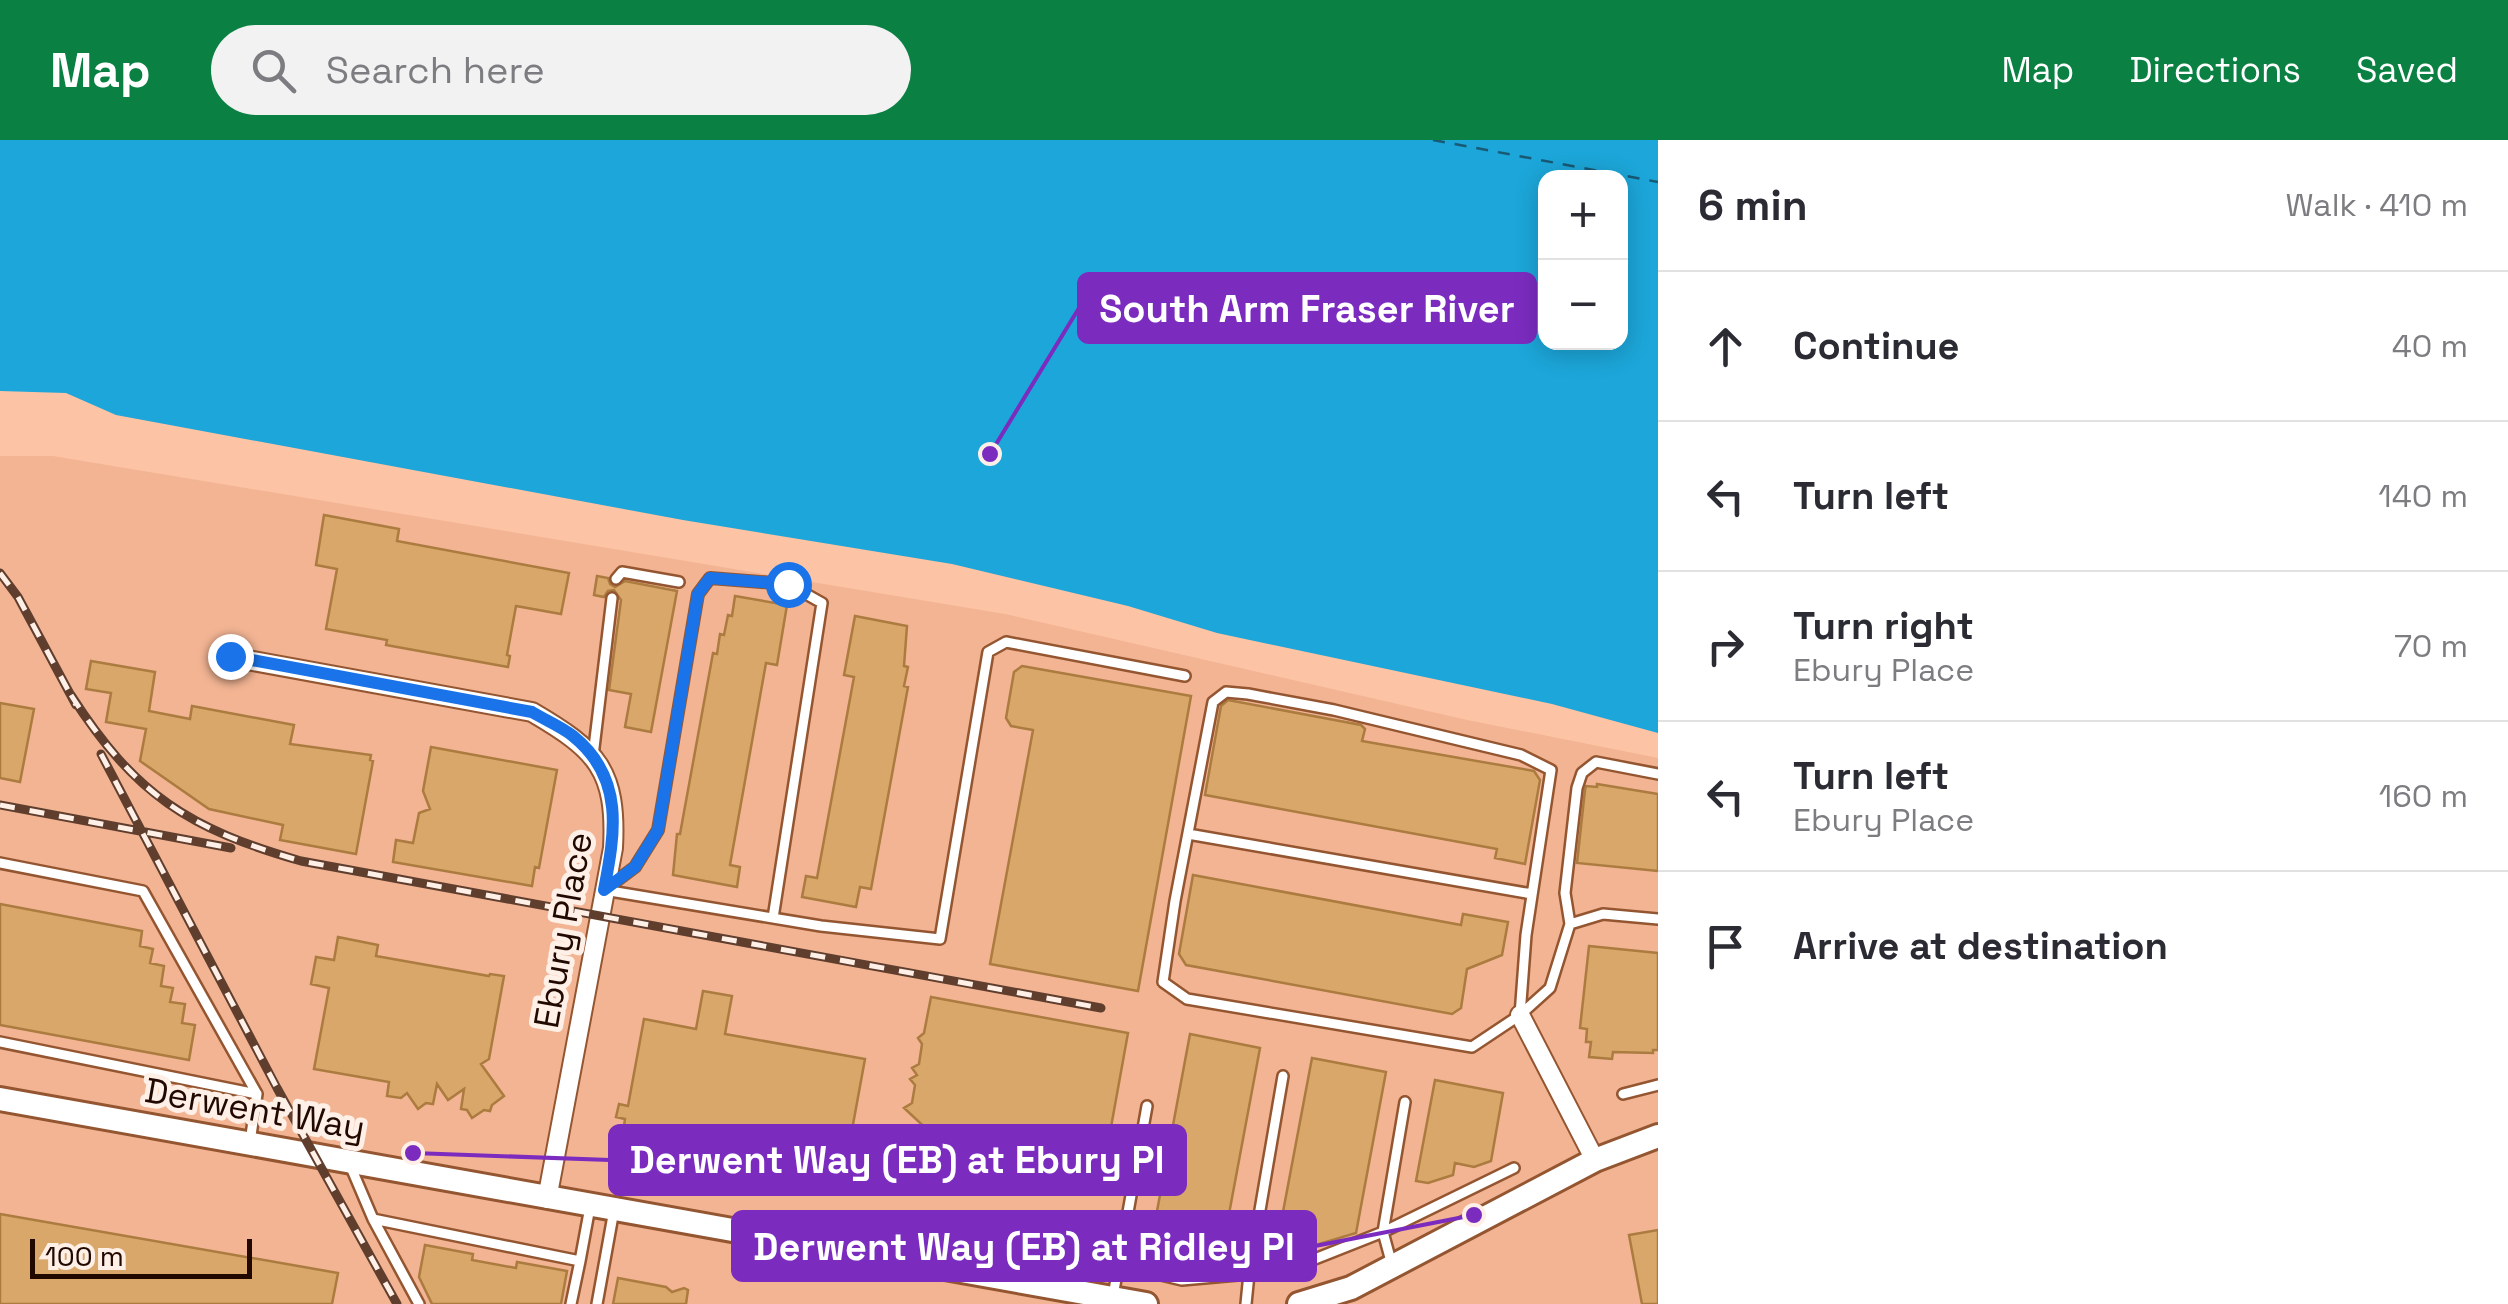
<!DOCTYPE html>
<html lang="en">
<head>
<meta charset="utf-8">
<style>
  :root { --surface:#fff; --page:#f2f2f3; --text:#2b2b33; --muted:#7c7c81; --line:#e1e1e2; --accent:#0b8043 }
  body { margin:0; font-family:"Space Grotesk",sans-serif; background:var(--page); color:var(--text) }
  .controls { position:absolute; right:30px; top:30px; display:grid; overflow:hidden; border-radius:20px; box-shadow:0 5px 25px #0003 }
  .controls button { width:90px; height:90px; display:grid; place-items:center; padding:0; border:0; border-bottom:2px solid var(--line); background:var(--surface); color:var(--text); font:50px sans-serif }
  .scale { position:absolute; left:30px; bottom:25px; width:222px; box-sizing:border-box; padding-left:10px; border:5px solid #220900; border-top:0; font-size:28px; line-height:35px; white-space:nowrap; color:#220900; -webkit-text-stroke:8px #feefe7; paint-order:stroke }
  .stop { position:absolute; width:30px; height:30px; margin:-22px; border:8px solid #1a73e8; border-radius:50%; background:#fff }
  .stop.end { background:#1a73e8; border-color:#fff; box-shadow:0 2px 10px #0008 }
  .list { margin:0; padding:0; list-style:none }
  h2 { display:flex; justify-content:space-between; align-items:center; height:130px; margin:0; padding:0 40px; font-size:42px }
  h2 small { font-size:32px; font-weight:400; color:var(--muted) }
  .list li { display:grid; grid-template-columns:65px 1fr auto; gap:30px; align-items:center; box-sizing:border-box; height:150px; padding:0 40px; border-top:2px solid var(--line) }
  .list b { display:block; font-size:38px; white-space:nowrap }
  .list p { margin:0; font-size:32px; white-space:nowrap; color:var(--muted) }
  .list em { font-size:32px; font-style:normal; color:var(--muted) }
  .icon { flex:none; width:55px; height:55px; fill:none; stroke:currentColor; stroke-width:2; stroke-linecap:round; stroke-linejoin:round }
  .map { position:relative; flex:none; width:1658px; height:1164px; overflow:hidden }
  header { display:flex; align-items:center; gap:60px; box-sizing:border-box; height:140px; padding:0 50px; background:var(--accent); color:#fff }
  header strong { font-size:48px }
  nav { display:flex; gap:55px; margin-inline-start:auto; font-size:35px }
  .search { width:700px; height:90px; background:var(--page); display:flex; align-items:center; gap:25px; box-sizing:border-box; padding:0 35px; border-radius:55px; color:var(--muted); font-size:38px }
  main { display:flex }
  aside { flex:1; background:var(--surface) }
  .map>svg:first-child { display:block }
  .built { fill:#f2b493 }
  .water { fill:#1ca6d9; fill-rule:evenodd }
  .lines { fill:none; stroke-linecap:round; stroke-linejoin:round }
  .ferry { stroke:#185974; stroke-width:2.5; stroke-dasharray:12 10; stroke-linecap:butt }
  .building { fill:#daa76b; stroke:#ab7b3f; stroke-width:2.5 }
  .service-casing { stroke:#945631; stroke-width:14 }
  .minor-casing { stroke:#945631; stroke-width:22 }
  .tertiary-casing { stroke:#945631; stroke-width:28 }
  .service { stroke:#fff; stroke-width:9 }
  .minor { stroke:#fff; stroke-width:18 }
  .tertiary { stroke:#fff; stroke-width:22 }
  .rail-casing { stroke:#603e2e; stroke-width:9 }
  .rail { stroke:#feefe7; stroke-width:5; stroke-dasharray:15; stroke-linecap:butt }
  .route { stroke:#1a73e8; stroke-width:12 }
  .labels { text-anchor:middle; stroke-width:10; stroke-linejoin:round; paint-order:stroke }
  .street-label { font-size:35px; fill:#220900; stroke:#feefe7 }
  .leader { fill:none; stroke:#7b2cbf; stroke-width:4 }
  .callout-dot { fill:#7b2cbf; stroke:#feefe7; stroke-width:4 }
  .callout { fill:#7b2cbf; stroke:#7b2cbf; stroke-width:4 }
  .callout-label { font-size:38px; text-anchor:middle; font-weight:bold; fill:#fff }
</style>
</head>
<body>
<header>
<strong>Map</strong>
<div class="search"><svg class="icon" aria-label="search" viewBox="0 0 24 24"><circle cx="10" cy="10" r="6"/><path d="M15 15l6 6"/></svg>Search here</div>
<nav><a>Map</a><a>Directions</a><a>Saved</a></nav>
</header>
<main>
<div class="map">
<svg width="1658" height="1164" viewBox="0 0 1658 1164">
  <rect width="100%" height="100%" fill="#fcc3a4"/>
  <path class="built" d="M0,316h53l952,158 462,106 191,38v546h-1658z"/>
  <path class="water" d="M0,0h1658v593l-106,-29 -335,-71 -89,-27 -176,-42 -269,-44 -567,-105 -50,-22 -66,-2zM1546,38h74v164h-74z"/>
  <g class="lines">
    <path class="ferry" d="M1433,0l225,42"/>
  </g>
  <path class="building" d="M324,375l75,14 -2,12 172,32 -8,41 -45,-8 -9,49 3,1 -2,11 -122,-22 1,-5 -61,-11 11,-60 -21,-4z
    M597,436l11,2 2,6 5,3 10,-6 52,10 -26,141 -26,-5 6,-33 -22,-4 12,-90 -7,-10 -6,1 -4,6 -10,-2z
    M735,456l52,9 -10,60 -11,-2 -36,202 10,2 -3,20 -64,-12 4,-41h3l33,-181 4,1 3,-20 4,1 4,-20 4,1z
    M855,476l52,10 -3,40 4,1 -4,19 4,1 -37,202 -11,-2 -4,20 -54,-10 4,-21 11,2 37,-201 -10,-2z
    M91,521l64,11 -6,39 41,8 2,-13 102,19 -4,19 81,11 -1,5 3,1 -17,93 -76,-14 3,-15 -74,-16 -69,-48 6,-32 -40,-7 5,-29 -25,-4z
    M1022,526l169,30 -53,295 -148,-27 43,-234 -22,-4 -5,-8 8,-46z
    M1228,560l133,25 4,4 -3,12 172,30 6,9 -15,84 -30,-6 2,-9 -292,-54 16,-89z
    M0,563l34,6 -14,73 -20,-4z
    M431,607l126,23 -18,98 -4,-1 -3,19 -139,-24 3,-22 17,3 6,-30 11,-4 -7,-18z
    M1597,644l61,10v77l-81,-8 8,-73 1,-4 11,1z
    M1193,735l268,50 2,-11 45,8 -6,33 -35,14 -6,39 -9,6 -266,-49 -7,-11z
    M0,764l142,27 -2,15 13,3 -3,14 14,3 -3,20 12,2 -3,14 15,2 -3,19 13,2 -6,35 -189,-35z
    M338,797l40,8 -2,11 113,20 1,-2 14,2 -15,83 -8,5 23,32 -12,9 -2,6 -6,-1 -12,8 -5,-8 -6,-1 3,-20 -16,11 -11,-16 -4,20 -7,-1 -8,6 -11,-16 -6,5 -14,-2 2,-14 -75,-13 15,-81 -18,-4 5,-27 18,3z
    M1589,806l69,7v97h-5v3l-40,-1 -1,7 -23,-2 2,-15h-5l1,-13 -7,-1z
    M703,851l29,5 -7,38 140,25 -22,120 -221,-40 3,-20 -9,-2 3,-13 9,2 16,-87 52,10z
    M931,857l197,36 -28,155 -147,-27 -4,27 -52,-10 2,-12 -14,-2 7,-38 40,8 -28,-26 8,-5 3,-18 -5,-6 7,-4 -5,-7 7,-4 3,-20 -4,-6 6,-5z
    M1190,894l70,14 -37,198 -18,6 -20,-4 -2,12 -34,-6z
    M1312,918l74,14 -30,161 -40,12 -19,-3 -2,11 -19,-4z
    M1435,940l68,13 -12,68 -17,6 -19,-4 -2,12 -25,8 -12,-2z
    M0,1074l338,59 -6,31h-332z
    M1658,1090v74h-16l-13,-69z
    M425,1105l48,9 -1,6 44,8 1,-6 50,9 -6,33h-129l-13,-27z
    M618,1138l48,9 6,5 12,-4 4,2 -2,14h-73z"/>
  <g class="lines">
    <defs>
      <path id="service" d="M616,439l6,-7 57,10
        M593,616l19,-158
        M1188,694l344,60
        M0,723l143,28 114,203
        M607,748l28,-21 23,-37 40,-236 12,-16 78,6 34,19 -49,315
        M604,750l217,36 119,13 48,-287 18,-10 179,34
        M1570,784l-5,-31 12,-105 5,-15 14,-11 62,12
        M1520,875l6,-80 25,-165 -30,-15 -187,-45 -86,-16 -22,-2 -13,10 -38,199 -12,81 24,17 285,48 48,-32 30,-27 20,-64 33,-10 55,5
        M0,902l257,52 -7,48
        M1283,936l-34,198 33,-2 101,-40 9,33
        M1623,954l35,-9
        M350,1025l23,54 207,42 10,-54
        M373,1079l46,85
        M1383,1092l131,-64
        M1383,1092l22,-130
        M1119,1125l63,15 67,-6 -3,30
        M1113,1156l34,-190
        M571,1164l9,-43
        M597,1164l17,-94"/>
      <path id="minor" d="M231,517l301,55c65,38 85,58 81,136l-66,351
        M1520,875l75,145"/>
      <path id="tertiary" d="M0,959l1146,205
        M1299,1164l52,-16 244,-128 63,-24"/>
    </defs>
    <use href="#service" class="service-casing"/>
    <use href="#minor" class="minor-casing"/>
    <use href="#tertiary" class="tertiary-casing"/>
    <use href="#service" class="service"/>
    <use href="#minor" class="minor"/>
    <use href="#tertiary" class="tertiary"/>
    <defs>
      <path id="rail" d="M0,433l18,24 58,108
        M71,555c64,100 118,134 230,166l800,147
        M101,614l176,334 120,216
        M0,665l231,43"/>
    </defs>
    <use href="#rail" class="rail-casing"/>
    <use href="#rail" class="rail"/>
  </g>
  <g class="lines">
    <path class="route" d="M230,516l302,56c13,8 30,15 41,24 52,42 42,97 31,154l31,-23 23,-37 40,-236 12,-16 78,6"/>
  </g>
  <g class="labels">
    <g class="street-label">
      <text transform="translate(563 790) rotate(-80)" y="12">Ebury Place</text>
      <text transform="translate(255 969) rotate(10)" y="12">Derwent Way</text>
    </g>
  </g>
  <path class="leader" d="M990 314L1079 168M413 1013L610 1020M1474 1075L1315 1106"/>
  <g class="callout-dot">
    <circle cx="990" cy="314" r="10"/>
    <circle cx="413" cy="1013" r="10"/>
    <circle cx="1474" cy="1075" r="10"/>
  </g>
  <g class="callout">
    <rect x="1079" y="134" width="456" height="68" rx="10"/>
    <rect x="610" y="986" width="575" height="68" rx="10"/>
    <rect x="733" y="1072" width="582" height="68" rx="10"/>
  </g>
  <g class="callout-label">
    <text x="1307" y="182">South Arm Fraser River</text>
    <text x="897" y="1033">Derwent Way (EB) at Ebury Pl</text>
    <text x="1024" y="1120">Derwent Way (EB) at Ridley Pl</text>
  </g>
</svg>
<div class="controls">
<button>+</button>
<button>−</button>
</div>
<div class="scale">100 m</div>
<div class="stop" style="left:788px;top:444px"></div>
<div class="stop end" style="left:230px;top:516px"></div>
</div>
<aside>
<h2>6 min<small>Walk · 410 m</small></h2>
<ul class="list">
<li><svg class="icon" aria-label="ahead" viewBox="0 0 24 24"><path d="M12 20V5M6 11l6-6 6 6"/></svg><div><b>Continue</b></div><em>40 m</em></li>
<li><svg class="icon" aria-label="left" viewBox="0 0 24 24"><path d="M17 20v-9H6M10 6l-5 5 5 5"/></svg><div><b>Turn left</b></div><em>140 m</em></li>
<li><svg class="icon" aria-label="right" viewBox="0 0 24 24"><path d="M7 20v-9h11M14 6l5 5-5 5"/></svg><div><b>Turn right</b><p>Ebury Place</p></div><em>70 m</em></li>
<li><svg class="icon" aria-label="left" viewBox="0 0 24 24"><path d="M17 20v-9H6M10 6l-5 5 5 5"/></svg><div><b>Turn left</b><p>Ebury Place</p></div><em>160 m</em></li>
<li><svg class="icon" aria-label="arrive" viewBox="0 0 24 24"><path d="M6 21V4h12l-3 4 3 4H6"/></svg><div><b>Arrive at destination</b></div></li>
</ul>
</aside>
</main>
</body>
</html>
